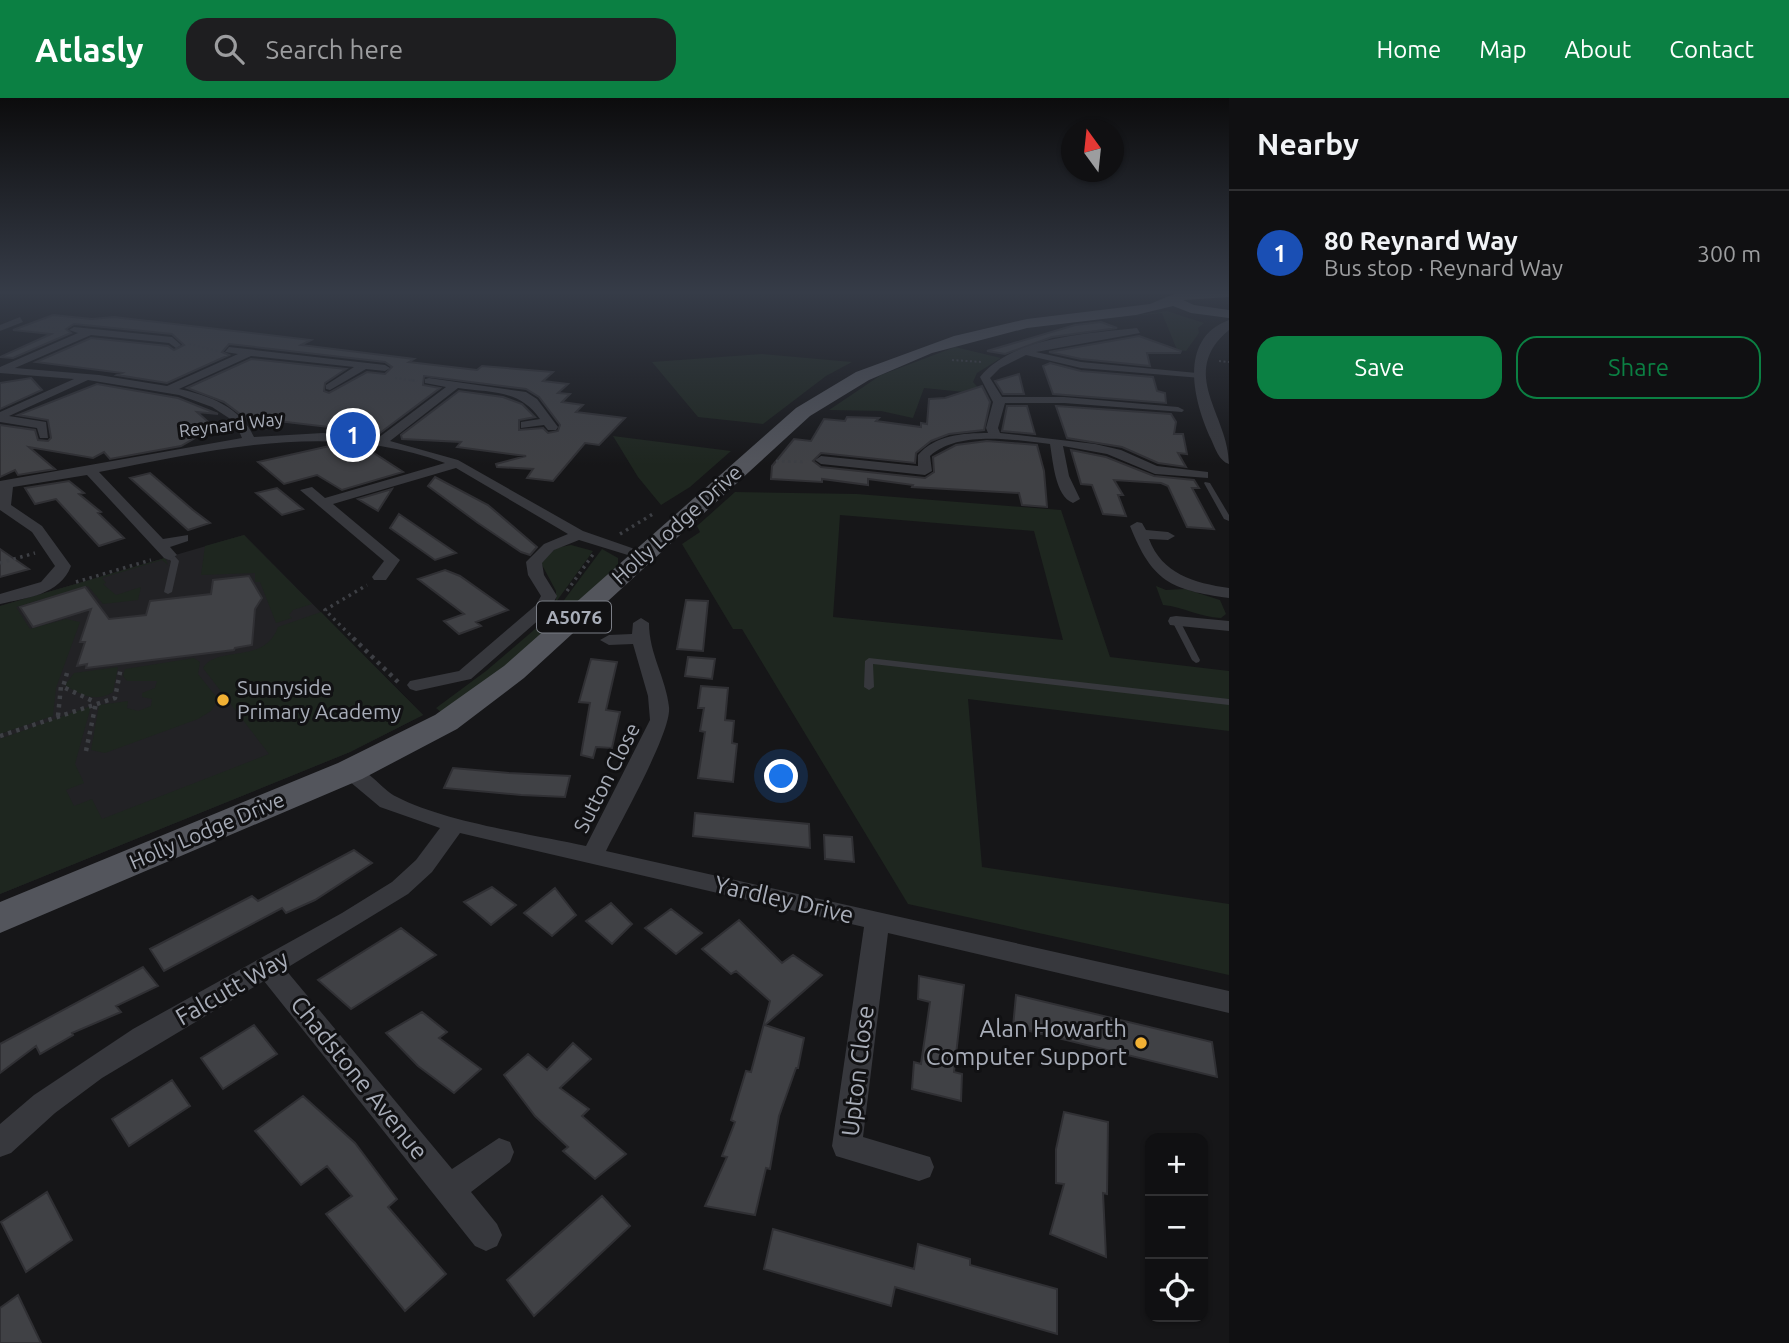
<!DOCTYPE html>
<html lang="en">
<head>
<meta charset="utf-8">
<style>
  :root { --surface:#101012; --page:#1e1e20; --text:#f1f3f6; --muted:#9c9d9f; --line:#303032; --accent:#0b8043 }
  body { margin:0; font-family:Ubuntu,sans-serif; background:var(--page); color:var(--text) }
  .controls { position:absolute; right:21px; bottom:21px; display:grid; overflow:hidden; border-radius:14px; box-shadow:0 2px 5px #0004 }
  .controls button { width:63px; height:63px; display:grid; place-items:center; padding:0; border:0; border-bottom:2px solid var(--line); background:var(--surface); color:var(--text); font:35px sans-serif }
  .compass { position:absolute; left:1061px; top:21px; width:63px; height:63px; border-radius:50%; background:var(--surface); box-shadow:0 2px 5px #0004; rotate:345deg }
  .you { position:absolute; left:782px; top:679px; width:24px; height:24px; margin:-18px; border:5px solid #fff; border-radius:50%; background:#1a73e8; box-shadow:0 0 0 10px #1a73e833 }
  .badge { display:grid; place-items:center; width:46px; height:46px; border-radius:50%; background:var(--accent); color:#fff; font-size:23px; font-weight:700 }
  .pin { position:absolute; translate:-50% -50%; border:4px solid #fff; box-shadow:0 2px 7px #0006 }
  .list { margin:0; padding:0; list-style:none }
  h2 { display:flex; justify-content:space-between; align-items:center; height:91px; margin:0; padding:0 28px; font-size:30px }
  h2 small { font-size:23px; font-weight:400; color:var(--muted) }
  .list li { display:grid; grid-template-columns:46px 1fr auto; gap:21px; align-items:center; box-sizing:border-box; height:126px; padding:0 28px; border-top:2px solid var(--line) }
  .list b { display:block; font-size:26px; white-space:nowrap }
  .list p { margin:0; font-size:23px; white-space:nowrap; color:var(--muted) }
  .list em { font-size:23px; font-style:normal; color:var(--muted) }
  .actions { display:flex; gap:14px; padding:21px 28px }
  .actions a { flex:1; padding:16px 0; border:2px solid var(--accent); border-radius:21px; text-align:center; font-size:24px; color:var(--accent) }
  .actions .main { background:var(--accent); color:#fff }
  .icon { flex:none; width:38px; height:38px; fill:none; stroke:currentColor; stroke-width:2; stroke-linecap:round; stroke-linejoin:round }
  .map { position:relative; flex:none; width:1229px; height:1245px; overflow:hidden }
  header { display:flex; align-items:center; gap:42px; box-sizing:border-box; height:98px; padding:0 35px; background:var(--accent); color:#fff }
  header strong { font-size:33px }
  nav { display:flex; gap:38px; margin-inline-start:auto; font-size:24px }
  .search { width:490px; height:63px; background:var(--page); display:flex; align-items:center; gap:18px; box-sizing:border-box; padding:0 24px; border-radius:21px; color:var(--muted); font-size:26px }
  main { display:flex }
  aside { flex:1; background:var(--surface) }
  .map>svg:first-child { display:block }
  .built { fill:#222225 }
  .green { fill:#1e261f; fill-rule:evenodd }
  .building { fill:#404145; stroke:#303034; stroke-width:2 }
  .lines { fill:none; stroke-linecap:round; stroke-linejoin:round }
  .path-far3 { stroke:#3d3f44; stroke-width:2; stroke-dasharray:2 2.5; stroke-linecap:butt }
  .path-far2 { stroke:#3d3f44; stroke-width:2.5; stroke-dasharray:2.5 3.5; stroke-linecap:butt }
  .path-far1 { stroke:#3d3f44; stroke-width:3.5; stroke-dasharray:2.5 4.5; stroke-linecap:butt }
  .path { stroke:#3d3f44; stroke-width:4.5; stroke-dasharray:3.5 5; stroke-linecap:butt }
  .service { fill:#37383d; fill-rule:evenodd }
  .minor { fill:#37383d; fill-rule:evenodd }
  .tertiary { fill:#37383d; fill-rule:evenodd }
  .primary { fill:#53555c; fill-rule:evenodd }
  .poi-dot { fill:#f2b134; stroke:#111113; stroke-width:2.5 }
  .labels { text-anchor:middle; stroke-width:6; stroke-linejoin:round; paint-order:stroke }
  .far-street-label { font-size:18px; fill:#a8adb8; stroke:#111113 }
  .shield { fill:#111113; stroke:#7b7e86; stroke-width:2 }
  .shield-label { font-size:19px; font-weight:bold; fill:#a8adb8 }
  .street-label { font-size:21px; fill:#a8adb8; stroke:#111113 }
  .poi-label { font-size:21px; fill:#a8adb8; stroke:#111113; text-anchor:start }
  .near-street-label { font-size:24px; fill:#a8adb8; stroke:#111113 }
  .near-poi-label { font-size:24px; fill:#a8adb8; stroke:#111113; text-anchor:end }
</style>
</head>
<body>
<header>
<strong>Atlasly</strong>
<div class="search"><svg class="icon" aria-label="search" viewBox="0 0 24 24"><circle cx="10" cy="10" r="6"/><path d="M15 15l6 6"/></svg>Search here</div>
<nav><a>Home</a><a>Map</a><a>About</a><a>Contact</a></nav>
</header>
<main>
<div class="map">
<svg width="1229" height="1245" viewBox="0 0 1229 1245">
  <rect width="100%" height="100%" fill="#161618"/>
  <path class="built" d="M244,437l179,180 -73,37 -350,142v-160l47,-17 -47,-111z"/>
  <path class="green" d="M1167,213l37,12 -6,5 1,5 -13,18 -9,-1 -15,-37 -37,4z
    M955,249l46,11 -24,15 -4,9 11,12 -60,-6 -11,30 -32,-7 -52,-1 52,-35z
    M762,256l90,8 -26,14 -63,48 -65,-7 -46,-55z
    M613,338l118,15 -41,36 -29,18 -23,-28z
    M735,394l122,2 204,16 49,147 119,14v60l-261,-32 14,168 247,37v71l-321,-71 -166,-275h-9l-51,-85 18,-12 -3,-6zM840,417l194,16 29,109 -230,-23z
    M244,437l68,69 -19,6 -4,5 3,3 -16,5 -16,-41h-5v-9l-54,2 4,-29z
    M571,447l22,6 -37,51v-11l-15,-28 15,-15z
    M602,451l16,9v8l-122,108 -54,39 -6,-5 50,-37 70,-60z
    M165,460l3,7 -6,-5 -60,18 4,5 -3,1 13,11 25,-8 -3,13 -35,4 -15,-18 -72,21 14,22 36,-10 14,3 -24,66 -3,28 -53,18v-128z
    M1156,488l10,4 19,-1 35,11 6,14 -5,4c-22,-1 -37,-11 -58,-13z
    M321,514l102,103 -73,37 -350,142v-155l91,-33 -16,58 9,19 -18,7 8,16 18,-7 10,20 167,-65 -66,-86c14,-23 62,-3 75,-41z
    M194,560l6,4 -2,12 20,25 -7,12 -13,8 -93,34 -14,-3 8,-45 29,-4 -1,7 11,3 13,-5 1,-7 -10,-2v-4l13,-5 2,-7h-30l-4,-5 2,-7z
    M118,569l-5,25c-17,11 -33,3 -48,-7l9,-12z"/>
  <path class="building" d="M53,217l39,4 22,-2 197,23 -10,5 113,14 -5,3 68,8 5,-4 71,6 -10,9 25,3 -10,9 12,1 -8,8 21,3 -7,7 49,6 -26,27 -14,-2 -32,38 -26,-3 6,-9 -36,-2 -1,-3 30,-8 -69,-9 4,-5 -59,-3 -1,-4 58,-44 44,6 19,7 13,13 -16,3v10l24,-2 5,5 10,-2 2,-6 -21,-28 -13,-8 -102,-13 -1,9 17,3 -60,45 -136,-16 -20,-15 -37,-14 64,-29 95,10 -21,14 -1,8 5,2 38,-21 18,2 7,-7 -7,-5 -156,-18 -7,8 7,3 -62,28 -50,-8 5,-2 -86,-11 55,-24 77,8 6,4 10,-5 -12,-11 -98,-10 -8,5 5,4 -58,25 -13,-1 51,-23 -38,-4z
    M1101,224l16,6 -65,9 -47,17 -18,-3 88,-26z
    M1139,238l42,15 -1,2h-33l3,13 -69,-7 -32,-7z
    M1050,265l31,8 72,6 4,14 8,2 1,10 -113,-9 -10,-28z
    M1019,276l5,20h-21l-8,-13z
    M31,280l11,12 -42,19v-26z
    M97,286l81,14 40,16 -21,-2 17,15 -33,19 -71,13 -6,-7 -11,6 -64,-11 26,22 -37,6 -3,-5 -15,7v-52l35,5 3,10 10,1 3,-3 -3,-18 -30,-5z
    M982,288l8,16 -6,28 -35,4 -18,7 -15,12 -1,10 -94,-10 -8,8 8,6 104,11 9,-6 -1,-15 23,-12 31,-4 50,4 7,26 3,36 -25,-2 -3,-12 -107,-6 1,-2 -45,-6v6l-46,-6v3l-51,-3 1,-13 22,-27 17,2 13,-22 21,2 2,-4 32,1 -3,3 45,6v-4l6,1 2,-25 16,-1z
    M1007,308h20l8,28 -33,-3z
    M1056,308l115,8 5,8 -2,12h9l4,20 -9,-1 8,14 -28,-4 -36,-16 -55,-9z
    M334,347l29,1 40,26 -61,18 -25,-15 -33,9 -26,-22z
    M1071,352l35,7 48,19 40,4 5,8h-7l22,41 -27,-2 -19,-41 -7,-3 -47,-3 9,15h-5l8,21 -23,-2 -11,-29 -11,-1z
    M150,375l43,37 17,13 -22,7 -58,-52z
    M435,379l53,28 49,42 -7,8 -9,-3 -43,-29 -50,-37z
    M69,383l15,12 -5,1 22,18 -3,1 26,25 -25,8 -43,-47 -21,5 -10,-16z
    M277,390l26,21 -21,6 -26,-22z
    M392,391l-14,22 -20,-12z
    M399,416l57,39 -21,7 -45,-32z
    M0,451l29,20 -29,8z
    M445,472l15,6 48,34 -32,12 5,4 -22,8 -15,-13 20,-7 -46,-35z
    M249,478l13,22 -7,11 -3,36 -17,3 -1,2 -148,18 1,-4 -10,2 8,-24h-5l11,-33 -58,18 -13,-20 65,-20 24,32 37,-4 4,-14 61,-7 2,-14z
    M686,502l22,1 -5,50 -26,-2z
    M688,559l27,2 -3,20 -27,-3z
    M591,561l26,3 -11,48 14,2 -8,36 -16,-1 -3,11 -12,-3 9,-52 -11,-1z
    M701,588l27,2 -3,32 9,1 -2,22 5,1 -4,38 -35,-4 7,-46 -5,-1 4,-23h-6z
    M453,670l56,5 61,3 -5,21 -44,-2 -77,-7z
    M695,715l114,11 1,24 -117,-12z
    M824,737l28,2 2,25 -29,-3z
    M354,752l18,13 -57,37 -29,13 -4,-5 -118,63 -14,-22 102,-53 6,5z
    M492,789l24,18 -25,20 -27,-23z
    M555,790l21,27 -24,21 -28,-23z
    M611,805l21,21 -20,20 -26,-23z
    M671,811l31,24 -26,21 -31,-26z
    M739,822l43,43 11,-8 29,20 -57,50 39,13 -6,30h-2l-17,48 -9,53 -4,-1 -11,47 -50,-9 22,-49 -5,-1 13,-34 -4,-2 15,-49 5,1 19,-71 -34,-30 -5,3 -29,-25z
    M401,830l35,27 -85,54 -33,-29z
    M143,869l15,19 -42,20 5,6 -49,21 1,2 -33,19 -4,-8 -36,27v-29z
    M919,878l45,9 -10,87 8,2 -1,27 -49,-12 2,-27 7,2 9,-62 -12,-3z
    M1016,897l196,47 5,35 -204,-50z
    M422,914l25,20 -8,6 42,31 -27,24 -36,-27 -32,-33z
    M254,927l23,29 -54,35 -22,-31z
    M573,945l18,16 -31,29 29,21 -7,7 44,38 -31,25 -32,-28 5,-4 -33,-31 -31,-41 24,-21 19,16z
    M172,982l18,26 -61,40 -17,-27z
    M303,998l52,47 42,56 -9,8 58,67 -41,37 -79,-97 26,-18 -25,-30 -26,19 -46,-54z
    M1064,1014l44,10 -1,72 -4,-1 3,64 -56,-23 14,-50 -8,-1v-34z
    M47,1094l25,48 -46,32 -25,-50z
    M602,1098l28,30 -96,90 -27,-36z
    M773,1131l141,40 4,-25 52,15v6l87,24v45l-162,-47 -4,19 -127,-37z
    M18,1197l23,48h-41v-35z"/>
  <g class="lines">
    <path class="path-far3" d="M30,228l30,3
      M189,246l29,7
      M952,262l30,2
      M1219,263l10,1
      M395,280l22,3"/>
    <path class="path-far2" d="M411,282l6,1
      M776,363l30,1"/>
    <path class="path-far1" d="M620,436l33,-20
      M0,465l35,-10
      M76,484l75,-22
      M567,493l27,-38
      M355,542l-30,-30 42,-25"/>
    <path class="path" d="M353,540l45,44
      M67,575l-4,14 32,15
      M58,618l3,-30
      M0,638l115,-38 6,-31
      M86,653l10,-48"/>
    <path class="service" d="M1205,384l5,1 19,32v6l-5,-2 -20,-36z
      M166,455h6l7,8 -7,31 -4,2 -4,-2 7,-31 -6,-6z
      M1176,520l4,3 20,39 -1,2 -3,1 -4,-3 -20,-39z
      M869,560l360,41v6l-356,-41 1,23 -5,3 -5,-3 1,-26z"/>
    <path class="minor" d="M20,219l3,5 -23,9v-6z
      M74,229l98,10 9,8 -5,3 -7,-5 -78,-8 -76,33 84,7 68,11 71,-32 -13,-2 4,-5 156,18 5,3 -5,3 -19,-2 -36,21 -4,-1v-4l28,-18 -103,-11 -72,33c32,7 61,18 75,48l69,-4 55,5 68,-51 -21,-4v-4l4,-1 97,14 11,7 21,28 -2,3h-8l-4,-5 -23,3v-6l19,-3c-21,-30 -48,-26 -82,-31l-68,53 68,19 125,71 69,24 -8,5 -65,-20 -25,10 -12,13 2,12 13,21 -8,15 -78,68 -55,12 -6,-2 -3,-4 3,-4 49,-10 77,-66 5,-9 -13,-21 -2,-13 18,-18 24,-10 -112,-66 -123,36 67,56 -14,20h-12l-2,-3 12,-16 -84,-71 12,-3 13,11 120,-35c-113,-43 -231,-13 -346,9l64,67 25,-4v6l-18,6 7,8 -8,5 -5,-2 -77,-83 -74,12 -2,18 31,21 29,40c-11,29 -45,32 -71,38v-10l41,-12 14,-16 -23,-34 -32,-22v-29l242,-43 -7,-16 -23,-15 -33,-12 -91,-15 -79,36 37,6 2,16h-8l-3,-10 -37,-6v-10l74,-33 -74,-6v-6l78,-34 -9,-3z
      M1137,230l3,5 -104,19 45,10 116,11 4,1v4l-120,-10 -55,-13 -26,13 -10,10 12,19h62l114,10 6,3 -2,2 -118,-9h-59l-7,25 2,5 95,11 26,6 36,16 51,6v6l-53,-4 -48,-20 -44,-8 6,30 11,23 -7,4c-18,-7 -20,-42 -23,-59 -35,-4 -92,-14 -120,12l2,15 -7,4 -104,-11 -6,-4 6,-4 97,10v-11c17,-20 45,-22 70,-22l-2,-5 7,-26 -13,-25c34,-41 107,-43 157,-49z
      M1137,424l5,1 4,7 22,2 7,4 -7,4 -19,-1c13,35 45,44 80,49v10c-59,-8 -77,-17 -99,-72z
      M1176,518l53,5v10l-59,-6 -2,-4 2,-4z
      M641,520l8,5c0,31 17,55 20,84 3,24 -49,116 -63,144l623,140v22l-341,-80 -25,204 67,20 4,10 -4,10 -11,4 -83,-25 -4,-10 32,-219 -404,-94 -28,39 -24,22 -123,75 167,200 47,-31 11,4 4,10 -4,10 -39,30 26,32 5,11 -5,11 -11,5 -11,-5 -211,-265 -162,97 -47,35 -44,40 -11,4v-33l34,-29 99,-66 209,-116 50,-31 24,-22 24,-32 -60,-21 -37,-31 -3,-5 3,-5c21,-5 36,22 54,31 48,25 134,37 189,49l64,-126 -2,-24 -15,-52 -24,1 -9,-5 9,-5 23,-1 1,-11z"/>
    <path class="tertiary" d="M1229,222v10c-52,43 0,85 0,134 -10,-3 -14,-16 -18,-25 -17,-37 -34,-100 18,-119z"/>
    <path class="primary" d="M1181,193h48v6l-46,3 11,5 35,5v8l-38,-5 -18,-7 -37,9 -109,13 -95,25 -63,27 -59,36 -286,262 -67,51 -95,50 -362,154v-31l338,-139 97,-48 69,-49 292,-258 60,-36 98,-36 73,-17 123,-15z"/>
  </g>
  <linearGradient id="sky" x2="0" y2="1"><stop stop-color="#0c0c0d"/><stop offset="0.53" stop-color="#363c48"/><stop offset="1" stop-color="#363c48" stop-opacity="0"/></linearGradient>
  <rect width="1229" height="367" fill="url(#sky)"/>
  <g class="poi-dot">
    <circle cx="223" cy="602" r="7"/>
    <circle cx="1141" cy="945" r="7"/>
  </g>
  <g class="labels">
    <g class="far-street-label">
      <text transform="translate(231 327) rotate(-7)" y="6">Reynard Way</text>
    </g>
    <rect class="shield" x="537" y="503.5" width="74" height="31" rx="5"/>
    <g class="shield-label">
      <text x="574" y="526">A5076</text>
    </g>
    <g class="street-label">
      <text transform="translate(677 427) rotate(-42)" y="7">Holly Lodge Drive</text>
      <text transform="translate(607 680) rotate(-63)" y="7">Sutton Close</text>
      <text transform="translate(207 733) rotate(-23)" y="7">Holly Lodge Drive</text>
    </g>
    <g class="poi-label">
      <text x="237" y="597">Sunnyside<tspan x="237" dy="24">Primary Academy</tspan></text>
    </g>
    <g class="near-street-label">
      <text transform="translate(784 802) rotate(13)" y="8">Yardley Drive</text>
      <text transform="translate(232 890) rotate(-30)" y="8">Falcutt Way</text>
      <text transform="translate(858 973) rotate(-83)" y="8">Upton Close</text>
      <text transform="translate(359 980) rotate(51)" y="8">Chadstone Avenue</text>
    </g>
    <g class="near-poi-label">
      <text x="1127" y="939">Alan Howarth<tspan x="1127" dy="28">Computer Support</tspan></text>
    </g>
  </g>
</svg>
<div class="controls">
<button>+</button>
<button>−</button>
<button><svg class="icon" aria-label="locate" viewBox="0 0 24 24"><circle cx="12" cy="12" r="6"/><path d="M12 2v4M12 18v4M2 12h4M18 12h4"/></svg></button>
</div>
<svg class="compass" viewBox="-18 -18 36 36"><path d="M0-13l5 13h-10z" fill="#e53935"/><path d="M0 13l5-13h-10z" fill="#9c9d9f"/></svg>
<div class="you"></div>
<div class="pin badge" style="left:353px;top:337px;background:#1a4fb4">1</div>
</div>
<aside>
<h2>Nearby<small></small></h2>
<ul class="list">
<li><span class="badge" style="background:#1a4fb4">1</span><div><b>80 Reynard Way</b><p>Bus stop · Reynard Way</p></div><em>300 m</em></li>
</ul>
<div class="actions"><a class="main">Save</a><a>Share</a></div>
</aside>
</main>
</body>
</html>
